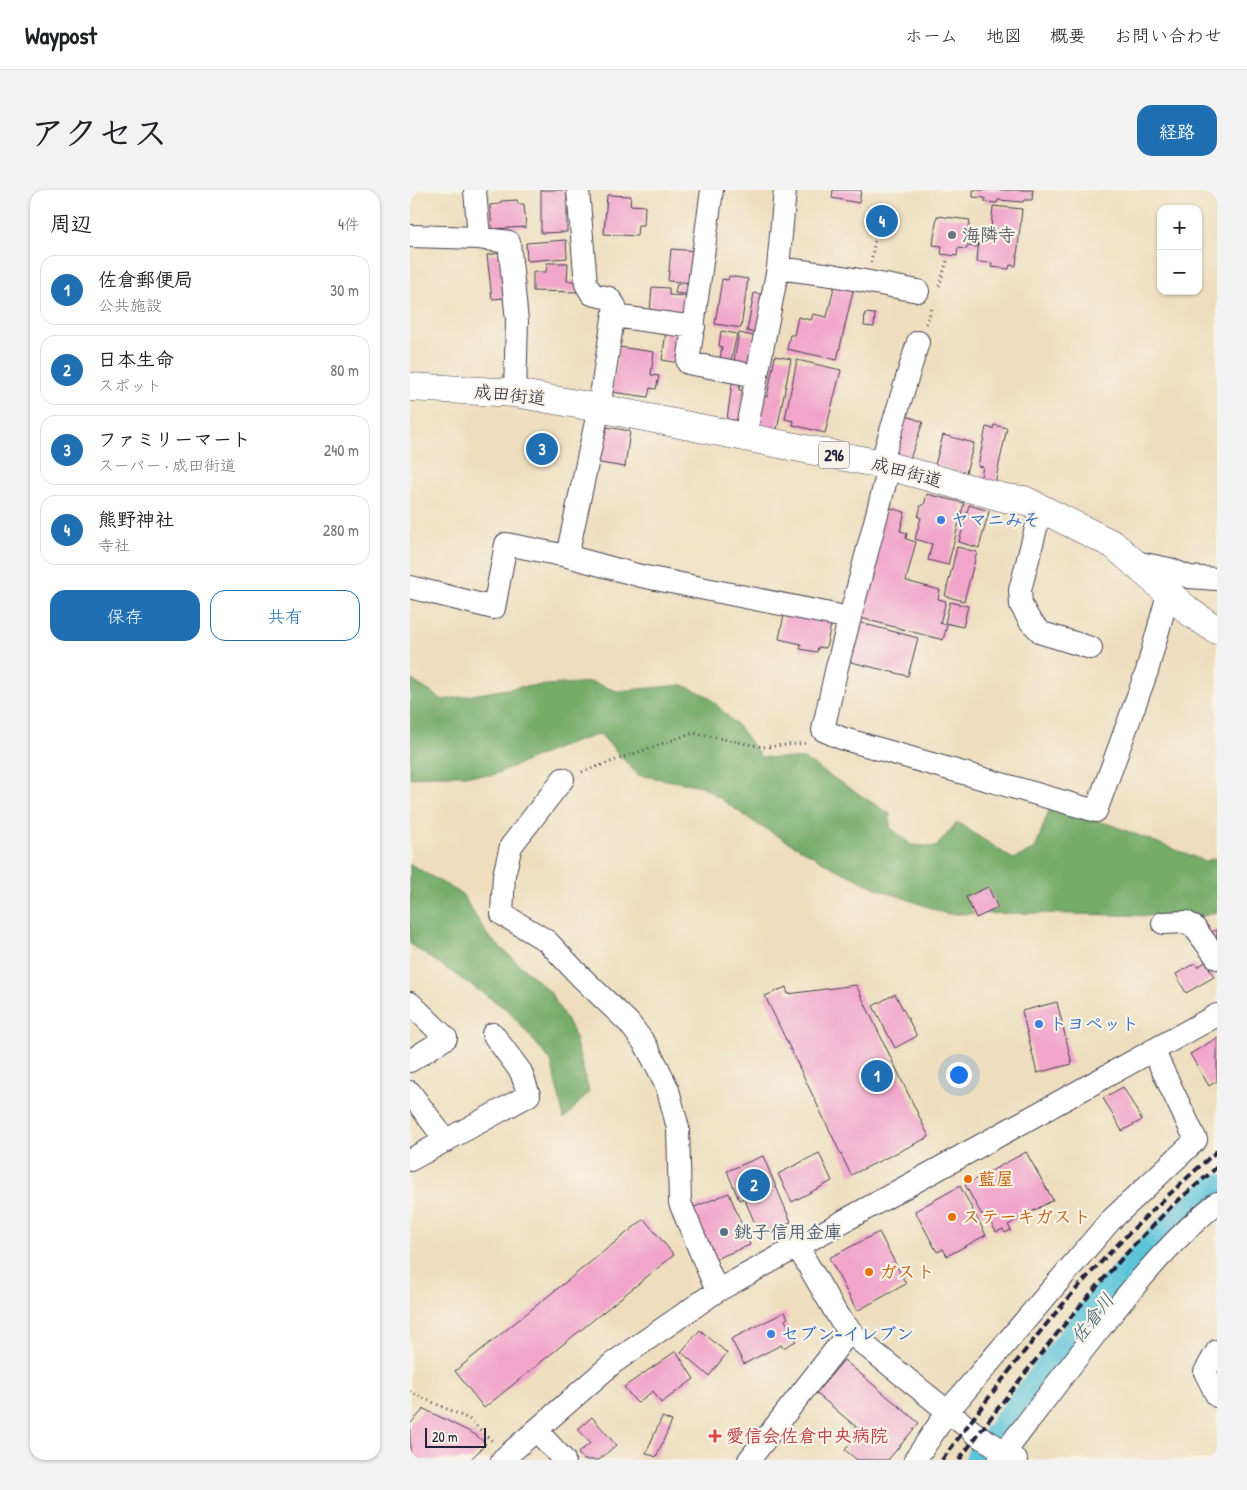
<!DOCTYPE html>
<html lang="ja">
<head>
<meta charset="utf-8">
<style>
  :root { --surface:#fff; --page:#f2f2f2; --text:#202124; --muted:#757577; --line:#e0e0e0; --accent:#1f6fb2 }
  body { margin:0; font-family:"Patrick Hand","Klee One",sans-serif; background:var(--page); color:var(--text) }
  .controls { position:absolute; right:15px; top:15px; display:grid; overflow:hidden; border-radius:10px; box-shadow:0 1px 4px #0004 }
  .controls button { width:45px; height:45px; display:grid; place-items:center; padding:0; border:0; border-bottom:1px solid var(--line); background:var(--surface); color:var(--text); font:25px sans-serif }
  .scale { position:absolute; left:15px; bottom:12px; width:61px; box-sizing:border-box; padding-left:5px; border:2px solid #22223b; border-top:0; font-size:14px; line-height:18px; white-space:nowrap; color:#22223b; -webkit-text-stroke:4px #f7f3e8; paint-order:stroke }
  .you { position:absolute; left:548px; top:884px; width:18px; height:18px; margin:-12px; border:4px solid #fff; border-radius:50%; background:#1a73e8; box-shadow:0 0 0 8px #1a73e833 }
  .badge { display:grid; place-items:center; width:32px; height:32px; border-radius:50%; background:var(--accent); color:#fff; font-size:16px; font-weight:700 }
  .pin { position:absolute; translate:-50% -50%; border:2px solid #fff; box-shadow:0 1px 5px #0006 }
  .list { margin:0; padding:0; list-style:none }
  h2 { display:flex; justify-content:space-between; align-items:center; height:65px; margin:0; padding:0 20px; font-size:21px }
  h2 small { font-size:16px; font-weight:400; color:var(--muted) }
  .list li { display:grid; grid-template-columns:32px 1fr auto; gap:15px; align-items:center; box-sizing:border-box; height:70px; margin:0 10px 10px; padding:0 10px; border:1px solid var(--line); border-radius:15px }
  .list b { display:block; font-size:19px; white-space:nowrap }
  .list p { margin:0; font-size:16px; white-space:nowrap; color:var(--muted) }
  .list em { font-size:16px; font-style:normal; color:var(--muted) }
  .actions { display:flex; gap:10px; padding:15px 20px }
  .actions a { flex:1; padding:11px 0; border:1px solid var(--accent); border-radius:15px; text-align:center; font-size:18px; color:var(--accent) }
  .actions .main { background:var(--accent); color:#fff }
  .map { position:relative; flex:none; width:807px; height:1270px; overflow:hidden; border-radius:15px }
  header { display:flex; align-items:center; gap:30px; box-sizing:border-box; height:70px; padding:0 25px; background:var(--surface); border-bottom:1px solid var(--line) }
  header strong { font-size:24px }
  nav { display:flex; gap:28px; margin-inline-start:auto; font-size:18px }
  .intro { display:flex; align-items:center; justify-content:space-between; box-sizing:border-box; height:120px; padding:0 30px }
  h1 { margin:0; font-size:35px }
  .button { padding:12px 22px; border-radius:15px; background:var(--accent); color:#fff; font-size:18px; font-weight:700 }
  main { display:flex; gap:30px; padding:0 30px }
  aside { flex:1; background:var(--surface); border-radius:15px; box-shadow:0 1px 4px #0004 }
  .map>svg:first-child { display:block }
  .forest { fill:#75ac68; stroke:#4c6752 }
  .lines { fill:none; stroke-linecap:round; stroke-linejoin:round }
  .river { stroke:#5cc4d9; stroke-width:36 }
  .building { fill:#f1a5ca }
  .minor-casing { stroke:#413e4f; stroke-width:24 }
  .highway-casing { stroke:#413e4f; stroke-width:29 }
  .path { stroke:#413e4f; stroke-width:3; stroke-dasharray:1 4; stroke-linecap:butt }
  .minor { stroke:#fff; stroke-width:22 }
  .highway { stroke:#fff; stroke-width:28 }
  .rail { stroke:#22223b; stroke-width:4; stroke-dasharray:8 4; stroke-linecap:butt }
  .worship-dot { fill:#6b7280; stroke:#f7f3e8; stroke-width:2 }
  .shop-dot { fill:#3f7fe0; stroke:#f7f3e8; stroke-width:2 }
  .food-dot { fill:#e8710a; stroke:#f7f3e8; stroke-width:2 }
  .service-dot { fill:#5c6f8a; stroke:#f7f3e8; stroke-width:2 }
  .health-dot { fill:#e0444e; stroke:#f7f3e8; stroke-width:2 }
  .labels { text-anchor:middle; stroke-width:4.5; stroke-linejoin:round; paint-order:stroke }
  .shield { fill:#f7f3e8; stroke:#62616f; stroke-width:1 }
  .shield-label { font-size:16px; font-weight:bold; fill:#22223b }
  .worship-label { font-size:18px; font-weight:bold; fill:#5b616d; stroke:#f7f3e8; text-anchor:start }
  .street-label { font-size:18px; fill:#22223b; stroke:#f7f3e8 }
  .shop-label { font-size:18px; font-weight:bold; fill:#366cbe; stroke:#f7f3e8; text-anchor:start }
  .food-label { font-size:18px; font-weight:bold; fill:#c56008; stroke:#f7f3e8; text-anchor:start }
  .service-label { font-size:18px; font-weight:bold; fill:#4e5e75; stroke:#f7f3e8; text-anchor:start }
  .health-label { font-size:18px; font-weight:bold; fill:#be3a42; stroke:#f7f3e8; text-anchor:start }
  .water-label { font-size:19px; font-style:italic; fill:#365b72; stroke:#f7f3e8 }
</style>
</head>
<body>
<header>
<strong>Waypost</strong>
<nav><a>ホーム</a><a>地図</a><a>概要</a><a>お問い合わせ</a></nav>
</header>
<div class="intro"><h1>アクセス</h1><a class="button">経路</a></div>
<main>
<aside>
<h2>周辺<small>4件</small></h2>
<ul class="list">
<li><span class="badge">1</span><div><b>佐倉郵便局</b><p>公共施設</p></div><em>30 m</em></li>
<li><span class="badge">2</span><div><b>日本生命</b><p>スポット</p></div><em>80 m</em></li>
<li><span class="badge">3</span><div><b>ファミリーマート</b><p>スーパー · 成田街道</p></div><em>240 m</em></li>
<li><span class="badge">4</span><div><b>熊野神社</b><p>寺社</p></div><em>280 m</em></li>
</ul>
<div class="actions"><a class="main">保存</a><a>共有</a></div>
</aside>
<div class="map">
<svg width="807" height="1270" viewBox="0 0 807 1270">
  <rect width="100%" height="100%" fill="#f7f3e8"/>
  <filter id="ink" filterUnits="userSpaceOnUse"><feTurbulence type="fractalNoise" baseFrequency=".02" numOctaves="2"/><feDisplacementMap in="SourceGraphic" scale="10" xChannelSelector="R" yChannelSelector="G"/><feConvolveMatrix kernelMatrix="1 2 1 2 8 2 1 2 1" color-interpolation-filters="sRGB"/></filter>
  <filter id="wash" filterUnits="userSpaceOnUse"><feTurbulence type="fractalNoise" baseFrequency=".0096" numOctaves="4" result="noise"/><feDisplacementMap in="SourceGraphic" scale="20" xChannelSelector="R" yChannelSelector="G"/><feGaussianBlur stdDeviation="1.12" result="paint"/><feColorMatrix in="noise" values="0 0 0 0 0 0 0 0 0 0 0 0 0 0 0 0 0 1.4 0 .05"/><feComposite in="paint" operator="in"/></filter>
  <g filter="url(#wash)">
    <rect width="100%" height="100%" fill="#eedebe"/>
    <path class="forest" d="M0,489l33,21 76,-13 72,-5 26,9 66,-6 25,11 31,31 22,30 43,2 86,55v13l21,18 25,2 21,-25 56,37 22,-10 14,-39 60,14 96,37 12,-3v54l-17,5 -171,-4 -82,1 -71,-26 -42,-20 -77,-44 -55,-38 -64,-11 -38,-41 -40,13 -67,28h-62l-21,3z
      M0,674l52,30 26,42 62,56 23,39 16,61 -25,27 -13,-58 -42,-50 -99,-67z"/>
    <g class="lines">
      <path class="river" d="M573,1270l127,-165 66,-68 41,-35"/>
    </g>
    <g id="blocks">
      <path class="building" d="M131,0h26v42l-26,1z
        M423,0h28l-2,13 -27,-5z
        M563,0h60l-1,10h-8l-1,2 -25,-2 -1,3 -12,-1v-4l-12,-1z
        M197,5l24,1 -1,9 15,1 -1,19h-6l-1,11 -33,-2z
        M107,10l1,4h6l2,23 -34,2 -2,-24 10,-1 1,-3z
        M583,16l29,3 -6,57 -6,-1 -1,4 -18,-2 1,-4 -15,-1 2,-24 11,1z
        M466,21l15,3 -2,15 -15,-3z
        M527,26l33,4 -3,18 11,1 -1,8 -10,-1v3l-9,-1 -1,8 -16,-2 1,-8 -9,-1z
        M156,50l1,18 -40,3 -1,-18z
        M261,59l27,2 -3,32 -27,-2z
        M91,63l5,45 -14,1 -5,-44z
        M137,73h21l-1,18h10v11l-44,-1v-19h13z
        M319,86l19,3 -7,49 -26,-4 7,-45 6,1z
        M425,93l19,4 -17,73 -50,-11 3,-14h4l4,-18 13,3 2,-6 14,3z
        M267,94l15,1 -1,10 -16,-2z
        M242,97l17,1v7l18,1 -1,19 -36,-3z
        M344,103l12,2 -6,39 -13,-3z
        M455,123l10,1 -1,13 -10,-1z
        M311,141l16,3 -7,32 -11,-2 3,-17 -3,-1z
        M256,142l19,3 -4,28 -19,-3z
        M329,143l15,3 -6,33 -15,-2z
        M209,157l35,5 -3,23 8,1 -3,13 -6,-1 -2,9 -36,-5z
        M365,166l16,3 -14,71 -20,-4 4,-30 6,1z
        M387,170l44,10 -16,63 -32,-8 1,-4 -9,-2z
        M323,187l8,1 -2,12 6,1 -4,30 -14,-2z
        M497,226l16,6 -13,37 -16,-5z
        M584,235l13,3 -12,55 -15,-3 3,-13 -5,-1 8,-39 7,2z
        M197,237l23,4 -5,36 -31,-5 4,-27 7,1z
        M533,245l31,8 -8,30 -31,-8z
        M517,304l37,9 -16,62 -20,-5 4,-16 -17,-5 6,-21 -3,-1 3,-12h3z
        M559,315l20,6 -10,37 -20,-6z
        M476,317l19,5 -5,19 7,2 -1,6 10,3 -10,39 34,9 -2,9 8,2 -6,22 7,2 -4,15 -86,-23z
        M547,357l20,5 -13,49 -19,-5z
        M540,412l18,4 -5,21 -18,-4z
        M375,420l47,10 -6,28 -8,-1 -1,5 -17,-3 1,-5 -22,-5z
        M447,432l61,16 -10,38 -61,-15z
        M578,697l10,21 -22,10 -10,-21z
        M807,739v16l-7,-12z
        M796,772l8,15 -28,16 -10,-19 19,-11 2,4z
        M446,795l73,152 -78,38 -86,-179 21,-9 2,7z
        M485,804l22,42 -22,12 -22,-42z
        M647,812l15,62 -35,9 -15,-62z
        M807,848v43l-8,5 -19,-32z
        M713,897l19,33 -20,11 -19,-33z
        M616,962l27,48 -45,25 3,5 -6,3 -2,-4 -7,3 -10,-19 -4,2 -17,-30z
        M409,963l13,28 -40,21 -14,-28z
        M353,966l28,66 -31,13 -16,-37 -5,2 -12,-29z
        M550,996l26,49 -39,21 -4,-7 -6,3 -22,-41z
        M319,1003l21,52 -37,15 -21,-52z
        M234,1029l30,36 -190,153 -29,-37z
        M469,1042l27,52 -49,27 -28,-53z
        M375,1122l3,6 -3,2 11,21 -13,7 -2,-3 -37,19 -13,-25z
        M290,1140l27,23 -18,23 -28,-24z
        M266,1161l18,28 -33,24 -8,-12 -16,12 -13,-16z
        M434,1170l75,63 -31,37h-31l-12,-10 16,-19 -45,-38z
        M14,1219l52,26 10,9 -16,16h-60v-36z
        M182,1227l24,28 -17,15h-15l-6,-7 12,-10 -12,-14z
        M252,1227l10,4 -16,36 -10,-4z"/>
    </g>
  </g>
  <g filter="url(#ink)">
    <use href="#blocks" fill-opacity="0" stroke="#413e4f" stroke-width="1"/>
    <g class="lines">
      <defs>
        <path id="minor" d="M65,0l4,48
          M168,0l8,94 6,10 17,4 6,8 -16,102 -32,148 74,20 209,42
          M302,0l-24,173 69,13
          M0,46l69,2 30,4 8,79 -2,72
          M368,78l54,7 86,16
          M204,126l80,11
          M335,247l33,-169 7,-78
          M471,274l37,-122
          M479,278l-52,199 -14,63 18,8 255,73 51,-140 21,-77
          M631,319l-21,81 1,15 9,16 12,12 49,15
          M725,372l34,7 20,8 28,2
          M0,397l84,21 12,-64 61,12
          M153,589l-52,67 -7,29 -2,39 45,27 34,36 48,46 16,21 13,24 10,22 10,38 2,75 37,88
          M753,733l23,-1 8,5 23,31
          M0,813l36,35 -36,23
          M0,902l36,49
          M0,970l119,-65 -8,-23 -28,-38
          M387,1056l42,72 22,24 116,93 29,17 10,8
          M807,1161l-12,21 12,24
          M126,1240l28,30
          M92,1270l111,-97 104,-72 500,-276
          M339,1270l101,-129
          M505,1270l33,-49 162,-190 86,-81 -43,-90
          M589,1270c38,-50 75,-100 115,-149 31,-38 64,-77 103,-108"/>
        <path id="highway" d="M0,197l105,6 84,15 282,56 124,34 19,2 90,45 77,68 26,17"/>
      </defs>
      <use href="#minor" class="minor-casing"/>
      <use href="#highway" class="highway-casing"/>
      <path class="path" d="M461,72l6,-33
        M529,96l9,-28
        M516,134l7,-18
        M172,582l111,-39 70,14 45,-4
        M0,1202l59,27 23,22"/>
      <use href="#minor" class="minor"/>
      <use href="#highway" class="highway"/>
      <path class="rail" d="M532,1270c35,-47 70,-94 107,-139 50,-61 108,-117 168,-170
        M549,1270c66,-89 134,-175 212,-253 15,-14 31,-26 46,-40"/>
    </g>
  </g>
  <circle class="worship-dot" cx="542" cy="45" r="5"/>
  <g class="shop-dot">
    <circle cx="531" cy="330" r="5"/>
    <circle cx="629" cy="834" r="5"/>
    <circle cx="361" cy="1144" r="5"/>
  </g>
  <g class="food-dot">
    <circle cx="558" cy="989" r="5"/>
    <circle cx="542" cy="1027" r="5"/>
    <circle cx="459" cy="1082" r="5"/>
  </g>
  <circle class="service-dot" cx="314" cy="1042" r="5"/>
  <path class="health-dot" d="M302.5 1238.5h5v5h5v5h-5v5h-5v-5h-5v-5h5z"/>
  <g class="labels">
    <rect class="shield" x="409" y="251.5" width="30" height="27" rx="4"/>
    <g class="shield-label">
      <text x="424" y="271">296</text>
    </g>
    <g class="worship-label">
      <text x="552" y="51">海隣寺</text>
    </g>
    <g class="street-label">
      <text transform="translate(100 205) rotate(6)" y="6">成田街道</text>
      <text transform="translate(497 282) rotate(15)" y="6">成田街道</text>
    </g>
    <g class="shop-label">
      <text x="541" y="336">ヤマニみそ</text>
      <text x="639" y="840">トヨペット</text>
      <text x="371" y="1150">セブン-イレブン</text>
    </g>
    <g class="food-label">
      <text x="568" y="995">藍屋</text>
      <text x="552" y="1033">ステーキガスト</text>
      <text x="469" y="1088">ガスト</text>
    </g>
    <g class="service-label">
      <text x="324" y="1048">銚子信用金庫</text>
    </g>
    <g class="health-label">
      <text x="316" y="1252">愛信会佐倉中央病院</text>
    </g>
    <g class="water-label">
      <text transform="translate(682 1128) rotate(-52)" y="7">佐倉川</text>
    </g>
  </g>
</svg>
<div class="controls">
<button>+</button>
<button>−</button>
</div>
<div class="scale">20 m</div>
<div class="you"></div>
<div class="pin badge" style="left:467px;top:886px">1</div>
<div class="pin badge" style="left:344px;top:995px">2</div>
<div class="pin badge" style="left:132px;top:259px">3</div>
<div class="pin badge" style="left:472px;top:31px">4</div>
</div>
</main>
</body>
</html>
